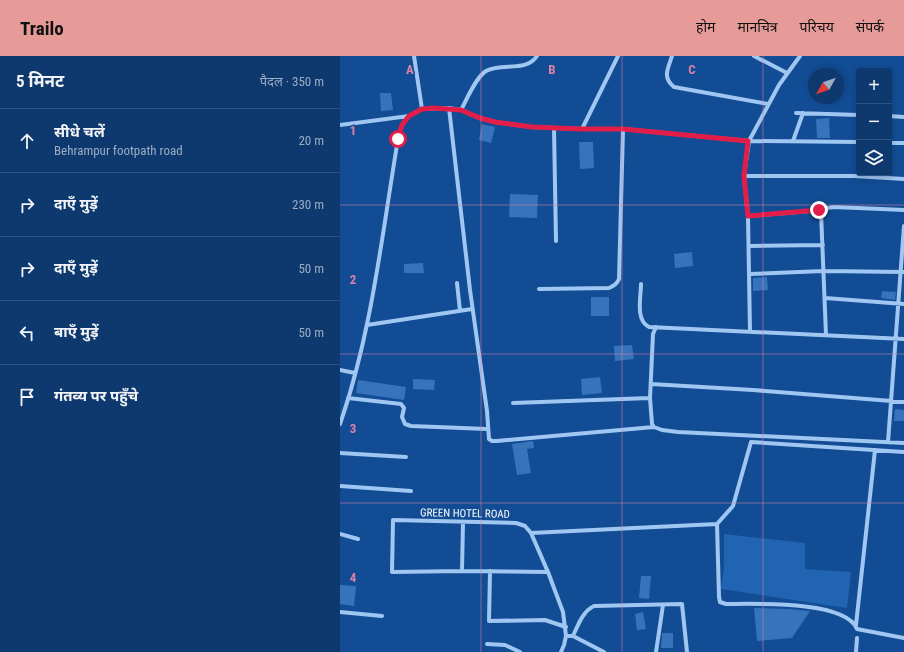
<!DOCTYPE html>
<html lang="hi">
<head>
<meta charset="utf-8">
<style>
  :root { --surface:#0e396f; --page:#174074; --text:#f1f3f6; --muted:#9bacc3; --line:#2e5382; --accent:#e69b98 }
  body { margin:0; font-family:"Roboto Condensed","Noto Sans Devanagari",sans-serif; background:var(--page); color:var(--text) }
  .controls { position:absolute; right:12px; top:12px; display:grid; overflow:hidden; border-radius:4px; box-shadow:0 2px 6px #0003 }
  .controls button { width:36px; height:36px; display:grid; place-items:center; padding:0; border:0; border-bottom:1px solid var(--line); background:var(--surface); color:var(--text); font:20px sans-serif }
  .compass { position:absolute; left:468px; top:12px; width:36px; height:36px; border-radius:50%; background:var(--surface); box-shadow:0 2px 6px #0003; rotate:230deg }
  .stop { position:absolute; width:12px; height:12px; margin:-9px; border:3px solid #e11d48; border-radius:50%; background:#fff }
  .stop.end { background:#e11d48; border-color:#fff; box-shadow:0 1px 4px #0008 }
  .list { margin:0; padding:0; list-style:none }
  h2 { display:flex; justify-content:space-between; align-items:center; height:52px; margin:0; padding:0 16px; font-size:17px }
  h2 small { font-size:13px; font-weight:400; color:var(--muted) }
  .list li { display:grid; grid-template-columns:26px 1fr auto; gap:12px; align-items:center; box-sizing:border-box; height:64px; padding:0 16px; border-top:1px solid var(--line) }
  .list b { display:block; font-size:15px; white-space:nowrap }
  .list p { margin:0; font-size:13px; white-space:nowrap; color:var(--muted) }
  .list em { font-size:13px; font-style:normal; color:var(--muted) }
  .icon { flex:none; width:22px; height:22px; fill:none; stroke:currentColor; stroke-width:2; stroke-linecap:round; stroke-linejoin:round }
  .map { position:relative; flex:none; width:564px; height:596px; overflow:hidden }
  header { display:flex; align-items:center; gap:24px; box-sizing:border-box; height:56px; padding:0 20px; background:var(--accent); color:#111 }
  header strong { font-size:19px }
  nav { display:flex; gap:22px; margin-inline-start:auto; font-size:14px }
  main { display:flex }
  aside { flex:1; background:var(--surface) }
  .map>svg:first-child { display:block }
  .green { fill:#2164b1 }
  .building { fill:#3673bb }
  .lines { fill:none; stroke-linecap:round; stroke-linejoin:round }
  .minor { stroke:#a0c7f2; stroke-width:4 }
  .route { stroke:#e11d48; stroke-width:5 }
  .grid { fill:none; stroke:#dd80a5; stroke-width:1; stroke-opacity:0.55 }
  .labels { text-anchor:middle; stroke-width:3; stroke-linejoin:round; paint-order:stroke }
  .street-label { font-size:11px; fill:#fff; stroke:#124c94 }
  .grid-label { font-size:13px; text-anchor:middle; font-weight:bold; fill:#dd80a5; stroke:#124c94; stroke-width:3; stroke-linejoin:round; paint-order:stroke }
</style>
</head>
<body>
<header>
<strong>Trailo</strong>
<nav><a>होम</a><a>मानचित्र</a><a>परिचय</a><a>संपर्क</a></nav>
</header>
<main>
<aside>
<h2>5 मिनट<small>पैदल · 350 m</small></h2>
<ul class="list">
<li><svg class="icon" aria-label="ahead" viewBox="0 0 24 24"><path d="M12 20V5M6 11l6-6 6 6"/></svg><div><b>सीधे चलें</b><p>Behrampur footpath road</p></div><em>20 m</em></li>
<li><svg class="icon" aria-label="right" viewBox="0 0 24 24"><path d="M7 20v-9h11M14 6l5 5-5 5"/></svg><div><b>दाएँ मुड़ें</b></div><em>230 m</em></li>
<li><svg class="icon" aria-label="right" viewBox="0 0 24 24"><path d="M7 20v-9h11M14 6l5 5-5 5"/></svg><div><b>दाएँ मुड़ें</b></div><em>50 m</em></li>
<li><svg class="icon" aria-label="left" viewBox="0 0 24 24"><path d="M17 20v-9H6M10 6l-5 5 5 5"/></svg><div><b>बाएँ मुड़ें</b></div><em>50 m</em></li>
<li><svg class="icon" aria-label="arrive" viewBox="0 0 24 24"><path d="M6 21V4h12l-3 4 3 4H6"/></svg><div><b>गंतव्य पर पहुँचे</b></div></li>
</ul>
</aside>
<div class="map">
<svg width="564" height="596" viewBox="0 0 564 596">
  <rect width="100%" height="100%" fill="#124c94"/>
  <path class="green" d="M384,478l81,9v26l46,3 -4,36 -126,-19 3,-20z"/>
  <path class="building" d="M40,37h11l2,17 -12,1z
    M489,62l1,20h-13l-1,-19z
    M142,68l13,3 -4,16 -12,-3z
    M239,86h14l1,26 -14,1z
    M170,138l28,1 -1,23 -28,-1z
    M352,196l1,14 -18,2 -1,-14z
    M83,207l1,10h-20v-9z
    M427,221l1,13 -15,1v-13z
    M542,235l14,1 -1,8 -14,-2z
    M251,241h18v19h-18z
    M292,289l2,14 -19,2 -1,-15z
    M260,321l2,16 -20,2 -1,-16z
    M73,323l22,1 -1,10 -21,-1z
    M18,324l48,7 -2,13 -48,-7z
    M555,353l9,1v11h-10z
    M193,385l1,7 -7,1 4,24 -14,2 -5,-31z
    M301,520h10l-2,23 -10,-1z
    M0,529l16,1 -2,20 -14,-2z
    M414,552l35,1 21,2 -18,27 -35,3z
    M303,556l3,17 -9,1 -2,-16z
    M322,577h11v15h-12z"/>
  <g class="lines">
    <path class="minor" d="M74,0l8,53
      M332,0c-4,13 -10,21 2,31l94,17
      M414,0l33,17
      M109,52l21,182 17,121 2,28 3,2h5l157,-14
      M121,54c6,-11 15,-33 25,-39 16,-9 40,2 51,-15
      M456,57l63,2
      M549,60l15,1
      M0,69l69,-9 13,-7 27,-1 12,2 18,8 16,4 37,5 50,2h41l126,12 110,1
      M214,72l2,113
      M242,73l36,-73
      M453,85l10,-28
      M549,87h15
      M404,120h110l50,3
      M408,160l62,-5 9,-1 2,2
      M409,190l74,-1
      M410,218l74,-3 80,1
      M117,227l3,28
      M301,228c0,13 -6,36 8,43l255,12
      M199,233l70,-1c5,-2 8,-4 10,-9l4,-150
      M485,242l79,6
      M27,269l105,-16
      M316,271l-3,7 -3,64 2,26 2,3 8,3 16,2 226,11
      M410,275l-2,-115 -4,-40 5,-35 30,-56 21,-29
      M486,279l-5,-123 6,-4 7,-1 70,3
      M0,314l15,3
      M311,328l102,6 151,12
      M8,342l53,6 3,4 -2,9 3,7 6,2 76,3
      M173,347l137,-5
      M0,368c32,-92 42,-190 58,-285l4,-14 7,-9
      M548,386l16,-216
      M564,396l-153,-10 -18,64 -16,18 2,73 1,5 6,2c27,0 120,-4 131,25l47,9
      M0,397l66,4
      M0,430l71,5
      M191,477l186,-9
      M0,478l18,5
      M122,515l1,-49
      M150,515l-1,50 56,-1 21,7
      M208,516l-86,-1 -70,1 1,-52 123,3 9,3 6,7 17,39 15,40 3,24 -2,9 -3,7
      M0,556l42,4
      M516,569l19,-175
      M226,580h7l31,16
      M233,580c5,-11 10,-25 21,-30l88,-2 5,48
      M147,588l18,1 15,7
      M316,596l7,-47
      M516,596l1,-14"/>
  </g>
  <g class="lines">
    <path class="route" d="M58,83l4,-14 7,-9 13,-7 12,-1 27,2 19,8 15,4 37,5 50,2h41l125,12 -4,35 4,40 71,-6"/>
  </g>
  <path class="grid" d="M141,0v596M282,0v596M423,0v596M0,149h564M0,298h564M0,447h564"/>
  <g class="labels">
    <g class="street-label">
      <text transform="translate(125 457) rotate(1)" y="4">GREEN HOTEL ROAD</text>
    </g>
  </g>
  <g class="grid-label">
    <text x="70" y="18">A</text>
    <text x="212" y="18">B</text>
    <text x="352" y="18">C</text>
    <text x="13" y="79">1</text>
    <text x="13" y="228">2</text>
    <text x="13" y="377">3</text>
    <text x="13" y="526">4</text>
  </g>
</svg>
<div class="controls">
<button>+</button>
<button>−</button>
<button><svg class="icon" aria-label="layers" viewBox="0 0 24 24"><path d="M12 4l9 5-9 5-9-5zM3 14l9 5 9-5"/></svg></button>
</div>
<svg class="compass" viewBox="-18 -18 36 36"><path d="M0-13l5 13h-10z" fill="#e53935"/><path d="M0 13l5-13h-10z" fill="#9bacc3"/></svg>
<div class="stop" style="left:58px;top:83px"></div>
<div class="stop end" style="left:479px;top:154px"></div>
</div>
</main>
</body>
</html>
